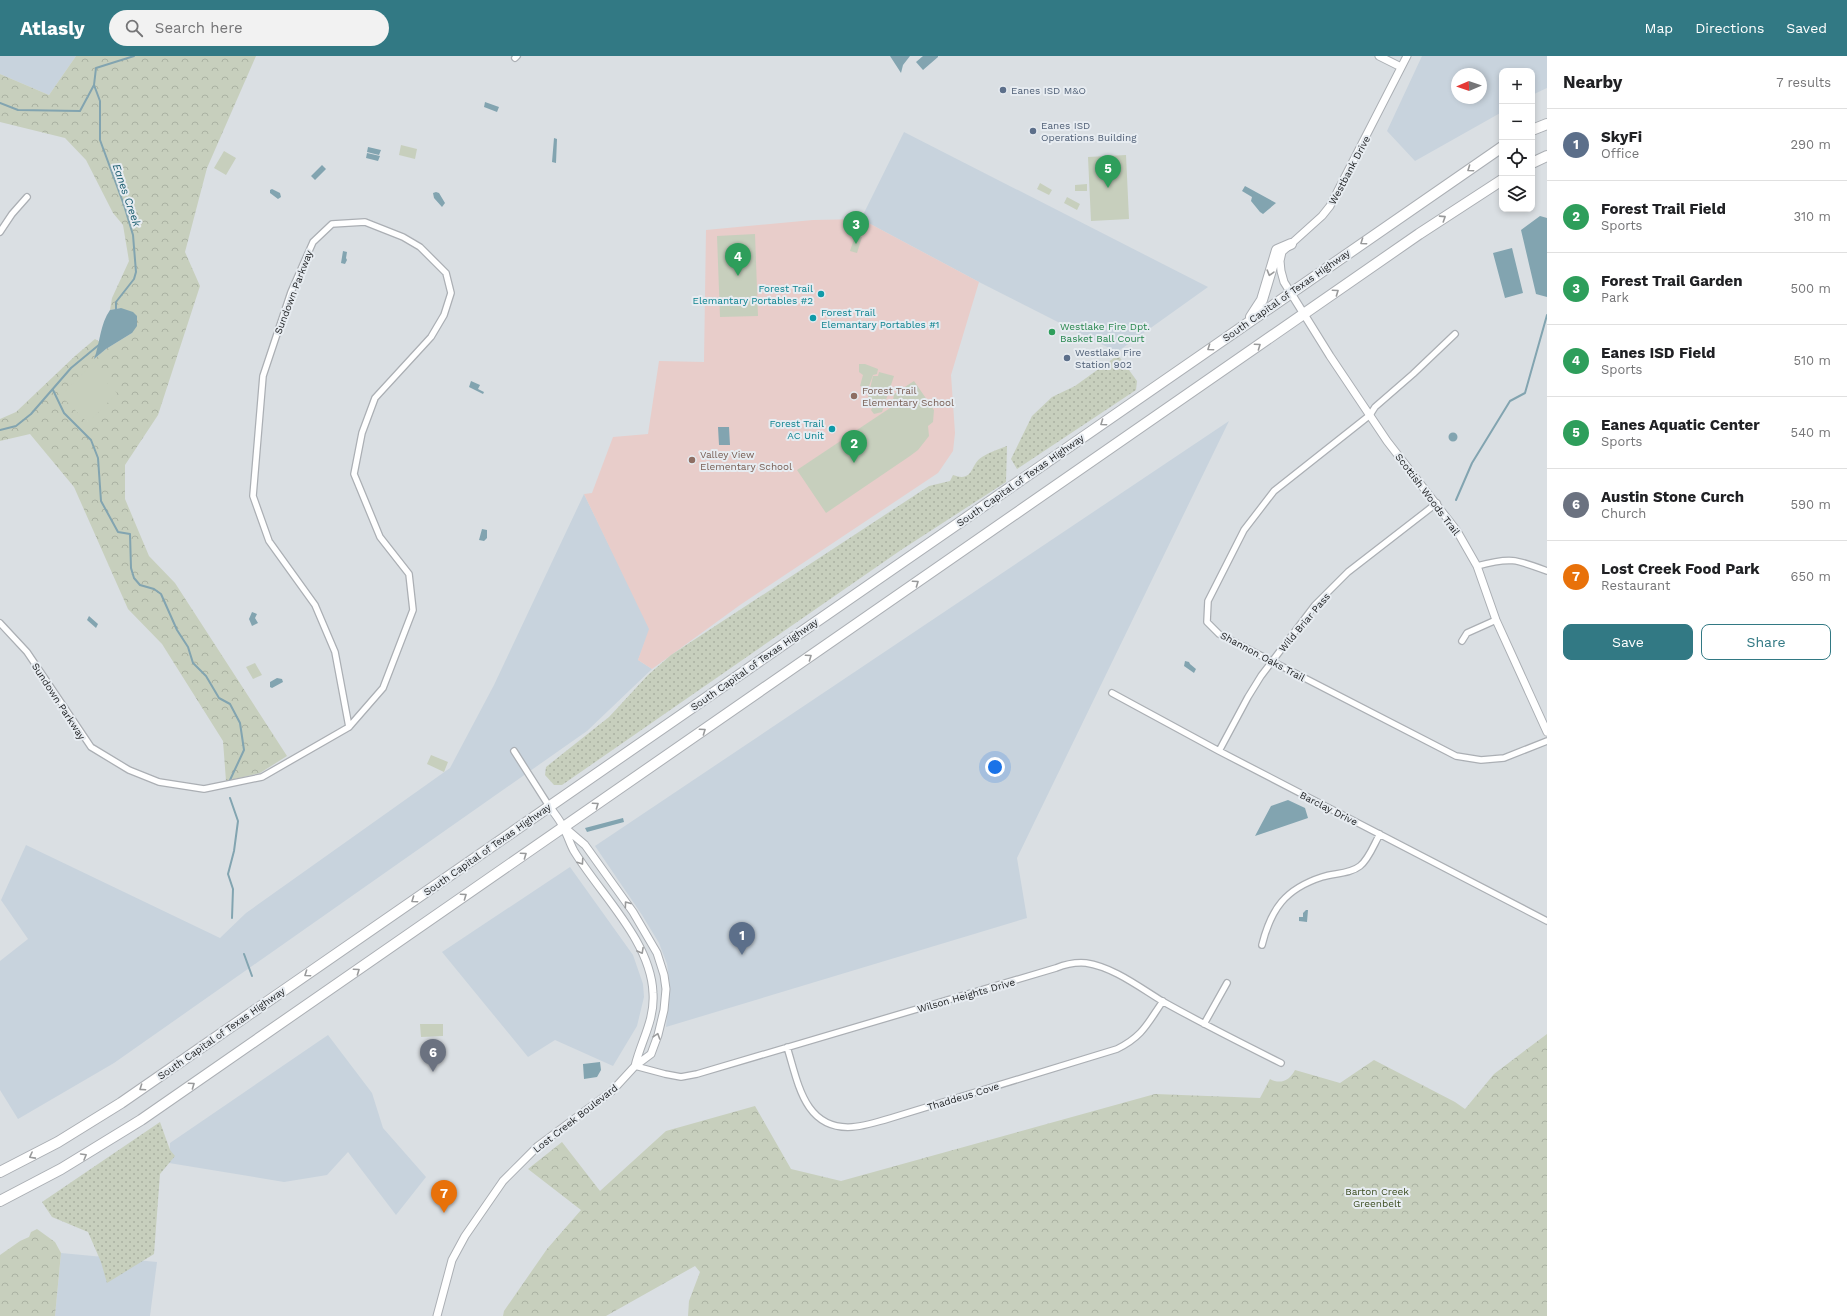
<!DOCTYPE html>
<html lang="en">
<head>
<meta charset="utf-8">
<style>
  :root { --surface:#fff; --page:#f2f2f2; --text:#202124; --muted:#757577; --line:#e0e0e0; --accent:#327984 }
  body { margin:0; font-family:"Work Sans",sans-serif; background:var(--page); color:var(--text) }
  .controls { position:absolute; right:12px; top:12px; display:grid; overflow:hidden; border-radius:8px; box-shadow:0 2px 6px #0003 }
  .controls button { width:36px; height:36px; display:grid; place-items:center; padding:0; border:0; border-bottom:1px solid var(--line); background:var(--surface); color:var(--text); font:20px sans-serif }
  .compass { position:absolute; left:1451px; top:12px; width:36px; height:36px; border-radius:50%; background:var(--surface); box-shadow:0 2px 6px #0003; rotate:268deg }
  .you { position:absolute; left:995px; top:711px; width:14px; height:14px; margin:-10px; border:3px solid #fff; border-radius:50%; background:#1a73e8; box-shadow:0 0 0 6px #1a73e833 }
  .badge { display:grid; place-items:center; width:26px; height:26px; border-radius:50%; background:var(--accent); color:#fff; font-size:13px; font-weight:700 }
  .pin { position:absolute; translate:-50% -33px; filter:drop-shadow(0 1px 2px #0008) }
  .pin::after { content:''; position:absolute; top:21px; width:14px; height:12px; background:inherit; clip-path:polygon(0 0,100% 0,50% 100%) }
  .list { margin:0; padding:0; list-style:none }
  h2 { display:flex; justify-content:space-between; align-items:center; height:52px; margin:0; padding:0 16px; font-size:17px }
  h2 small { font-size:13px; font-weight:400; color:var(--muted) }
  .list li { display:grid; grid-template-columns:26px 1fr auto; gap:12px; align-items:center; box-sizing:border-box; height:72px; padding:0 16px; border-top:1px solid var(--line) }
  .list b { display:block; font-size:15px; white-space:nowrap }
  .list p { margin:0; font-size:13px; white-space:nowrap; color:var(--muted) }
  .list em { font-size:13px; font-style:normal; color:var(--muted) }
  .actions { display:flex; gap:8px; padding:12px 16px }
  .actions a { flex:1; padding:9px 0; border:1px solid var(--accent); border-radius:8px; text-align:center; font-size:14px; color:var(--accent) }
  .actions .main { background:var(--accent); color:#fff }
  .icon { flex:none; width:22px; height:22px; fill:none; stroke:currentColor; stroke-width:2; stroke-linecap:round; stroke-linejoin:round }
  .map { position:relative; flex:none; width:1547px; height:1260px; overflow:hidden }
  header { display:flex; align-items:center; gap:24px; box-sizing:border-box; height:56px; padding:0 20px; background:var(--accent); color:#fff }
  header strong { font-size:19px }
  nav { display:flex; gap:22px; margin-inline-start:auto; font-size:14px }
  .search { width:280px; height:36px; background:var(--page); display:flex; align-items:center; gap:10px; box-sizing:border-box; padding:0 14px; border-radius:22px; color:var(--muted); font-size:15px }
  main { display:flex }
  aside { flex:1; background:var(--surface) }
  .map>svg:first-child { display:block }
  .built { fill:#c8d3dd; fill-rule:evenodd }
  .education { fill:#e8cdca }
  .grass { fill:url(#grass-dots) }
  .forest { fill:url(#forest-crowns) }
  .green { fill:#c7cfbd }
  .water { fill:#82a4b0 }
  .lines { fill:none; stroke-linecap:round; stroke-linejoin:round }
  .stream { stroke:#82a4b0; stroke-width:2 }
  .minor-casing { stroke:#abafb4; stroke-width:8 }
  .tertiary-casing { stroke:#abafb4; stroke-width:9 }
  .trunk-casing { stroke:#abafb4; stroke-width:12 }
  .minor { stroke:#fff; stroke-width:5.5 }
  .tertiary { stroke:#fff; stroke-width:7 }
  .trunk { stroke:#fff; stroke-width:10 }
  .oneway { stroke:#999a9b }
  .service-dot { fill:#5c6f8a; stroke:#e7ecf1; stroke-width:1.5 }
  .culture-dot { fill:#0f9aa8; stroke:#e7ecf1; stroke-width:1.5 }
  .leisure-dot { fill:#2e9e5b; stroke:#e7ecf1; stroke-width:1.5 }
  .education-dot { fill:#8d6e63; stroke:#e7ecf1; stroke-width:1.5 }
  .labels { text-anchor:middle; stroke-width:4; stroke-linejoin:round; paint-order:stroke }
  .service-label { font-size:10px; fill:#4e5e75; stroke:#e7ecf1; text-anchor:start }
  .street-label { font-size:10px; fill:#1c1e20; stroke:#e7ecf1 }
  .culture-label { font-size:10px; fill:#0d838f; stroke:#e7ecf1; text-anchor:end }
  .leisure-label { font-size:10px; fill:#27864d; stroke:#e7ecf1; text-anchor:start }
  .education-label { font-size:10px; fill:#785e54; stroke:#e7ecf1; text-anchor:start }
  .park-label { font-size:10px; fill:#3a4b1f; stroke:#e7ecf1 }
  .water-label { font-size:11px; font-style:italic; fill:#1b5e70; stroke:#e7ecf1 }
</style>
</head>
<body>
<header>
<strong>Atlasly</strong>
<div class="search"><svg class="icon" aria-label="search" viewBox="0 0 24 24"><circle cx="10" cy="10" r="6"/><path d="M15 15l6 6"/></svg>Search here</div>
<nav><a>Map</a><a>Directions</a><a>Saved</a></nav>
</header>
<main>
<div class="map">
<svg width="1547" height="1260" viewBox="0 0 1547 1260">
  <defs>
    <pattern id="grass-dots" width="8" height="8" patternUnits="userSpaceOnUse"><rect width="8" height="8" fill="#c7cfbd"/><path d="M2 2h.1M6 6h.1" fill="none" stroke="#aab1a2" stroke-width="1.8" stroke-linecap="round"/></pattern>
    <pattern id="forest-crowns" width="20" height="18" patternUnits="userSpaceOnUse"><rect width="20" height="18" fill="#c7cfbd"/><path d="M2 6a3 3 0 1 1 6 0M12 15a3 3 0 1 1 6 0" fill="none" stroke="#aab1a2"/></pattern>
  </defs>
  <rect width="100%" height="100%" fill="#dadfe3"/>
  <path class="built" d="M0,0h76l-27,39 -49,-21z
    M1422,0h125v32l-15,7v-24h-30v41l-87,49 -28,-30zM1457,18h24v24h-24z
    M904,76l304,155 -91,65 -138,-70 -118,-63z
    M1229,365l-212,437 10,60 -361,109 4,-41 -3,-22 -8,-21 -17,-28 -47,-69z
    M584,438l66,135 -12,31 14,9 -65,62 -473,332 -96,56 -18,-29v-129l28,-22 -27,-39 25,-55 194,93 26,-25 204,-145 44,-83z
    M570,811l63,88 10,29 1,13 -7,29 -24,40 -58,-26 -27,17 -86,-105z
    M328,979l44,58 11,35 43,49 -30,38 -48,-63 -21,23 -43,7 -115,-19 1,-20z
    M61,1197l96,9 -7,54h-95z"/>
  <path class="education" d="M861,163l118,63 -28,93 4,58 -2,18 -15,22 -198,132 -88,64 -14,-9 11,-31 -65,-135 8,-1 21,-56 35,-3 11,-73 45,1 2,-132 107,-10z"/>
  <path class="grass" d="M1118,299l19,26 -1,9 -119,79 -6,-10 21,-43 20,-19 23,-11z
    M1007,390l-1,36 -105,68 -339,235h-8l-9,-10 1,-8 63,-50 39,-42 23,-20 258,-169 21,-5 3,-6c21,8 17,-11 29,-18 8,-5 17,-8 25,-11z
    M160,1066l10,28 5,6 -15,18 -6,80 -47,29 -6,-21 -13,-30 -36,-15 -10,-15z"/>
  <path class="forest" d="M76,0h180l-49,112 -22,84 15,34 -42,129 -33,50v34l24,57 26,27 112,173 -27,17 -34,8 -3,-40 -61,-97 -34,-35 -54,-122 -44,-53 -30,7v-22l16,-7 59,-56 20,-17 5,3 -5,16 11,-9 26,-16 -11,-25 -11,2 2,-12 17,-37 -6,-36 -10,-12 -27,-53 -21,-22 -65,-16v-48l49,21z
    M1547,978v282h-859l1,-15 11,-29 -5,-6 -89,50h-103l1,-5 43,-62 34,-39 -53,-41 34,-27 38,49 66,-60 89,-25 36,63 50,12 314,-87 105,4 10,-19c11,6 20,1 25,-9l45,13 34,-23 81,42 10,7 29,-35z
    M37,1173l18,13 6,11 -6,63h-55v-61l20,-14 9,-4 2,-5z"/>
  <path class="green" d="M401,89l16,4 -2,10 -16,-4z
    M224,95l12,7 -10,17 -12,-7z
    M1126,99l3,64 -38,2 -3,-64z
    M1040,127l12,7 -3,5 -12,-6z
    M1087,128v7h-12v-6z
    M1067,141l13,7 -3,6 -13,-7z
    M755,178l3,82 -38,1 -3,-81z
    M855,180l7,1 -5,16 -7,-2z
    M859,308h6l13,5 -1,5 -4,1 -5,14 -8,-3 3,-11 -4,-3z
    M90,310l27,27 -29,30 -27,-27z
    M879,316l15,4 -12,36 -8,2 -3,-4 3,-5 -7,-4 6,-25h5z
    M914,325l20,29 -1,12 -5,4 1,10 -11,14 -8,6 -84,57 -29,-43 99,-66 -3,-4 1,-6z
    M255,607l7,12 -9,4 -7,-12z
    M431,699l17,7 -4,10 -17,-8z
    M420,968h23v12l-22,1z"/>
  <path class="water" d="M890,0h20l-7,9 -2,8z
    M923,0h15v1l-15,13 -7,-8z
    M485,46l14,5 -2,5 -13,-5z
    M554,82l3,1 -1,24 -4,-1z
    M368,91l13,3 -2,5 -12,-3z
    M367,97l13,3 -2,5 -12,-3z
    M322,109l4,4 -11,11 -4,-4z
    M1245,130l31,17 -13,11 -3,-2 -9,-11 1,-4 -10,-6z
    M272,133l8,4 1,4 -3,2 -8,-6v-3z
    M436,136l3,1 6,10 -3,4 -8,-9 -1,-5z
    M1540,160l7,2v79l-11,-3 -15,-64z
    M1512,192l11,45 -18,5 -12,-45z
    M343,195l4,1 -1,6 1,2 -2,4 -4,-1z
    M121,252l12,4 4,4v10l-5,7 -26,16 -12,10c6,-16 6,-35 16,-49z
    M471,325l9,4 -2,4 6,3 -1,2 -14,-7z
    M718,371h11l1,18h-11z
    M1448.5 381a4.5 4.5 0 1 1 9 0a4.5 4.5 0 1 1-9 0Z
    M482,473l5,1v8l-3,3 -5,-1z
    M252,556l5,2 -2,4 3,5 -6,3 -3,-7z
    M89,560l9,8 -2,4 -9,-8z
    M1185,605l4,1 1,2 6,5 -2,4 -10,-7z
    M277,622l5,1 1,3 -11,6 -2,-1v-5z
    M1288,744l17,8 3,10 -53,18 16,-30z
    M623,762l1,4 -37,10 -2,-4z
    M1306,854h2l-1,12 -8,-1v-4h4v-4z
    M600,1006l1,8 -4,7 -13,2 -1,-15z"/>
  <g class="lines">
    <path class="stream" d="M0,47l18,7 62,1 14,-26
      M116,254v-8l18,-23 2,-7 -3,-37 -9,-30 -24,-65v-39l-6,-16 2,-17 38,-12
      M53,334l11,23 27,27 7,18 3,43 17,31 12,2 1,34 3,10 6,7 14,4 7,5 16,36 11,17 5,16 13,13 13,22 11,6 10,19 4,27 -14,30
      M0,374l16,-4 15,-12 40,-46 29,-24
      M1456,444l16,-37 38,-62 15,-8 22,-78
      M230,742l8,23 -4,30 -6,23 5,15 -1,29
      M244,898l8,22"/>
    <defs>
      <path id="minor" d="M515,2l2,-2
        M365,166l38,15 17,10 26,26 5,20 -7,22 -13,22 -56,61 -13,35 -8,41 26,63 29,37 4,36 -30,78 -34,39 -14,-75 -20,-47 -46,-64 -16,-45 10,-120 28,-84 22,-50 19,-18z
        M0,176l12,-18 15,-17
        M1455,278l-42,40 -38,33 -5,8 -96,76 -30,39 -36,71 -1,21 12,12 237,122 25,4 23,-2 43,-17
        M1477,510c33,-9 39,-7 70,5
        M0,567l27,29 64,95 38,23 30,12 45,7 58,-12 87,-50
        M1462,585l5,-8 29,-13
        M1112,637l107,58 328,170
        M514,695l35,55
        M1219,695l29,-54 13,-21 54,-71 33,-33 89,-69
        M1262,889c9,-36 23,-56 60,-68 12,-4 28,-3 38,-11 9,-7 14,-22 20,-32
        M1204,968l23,-41
        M787,991c11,35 17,83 65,80 13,-1 26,-5 39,-9l226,-69c26,-13 30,-25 46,-48
        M635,1010l30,8 16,3 16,-3 359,-106c10,-4 19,-6 30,-5 27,4 53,24 76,38 39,22 79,42 119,62"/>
      <path id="tertiary" d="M1379,0l22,11
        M1407,0l-77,150 -8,10 -40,36 -2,9 1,10 3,11 46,74 57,85 70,90 20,35 19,54 51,112
        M549,750c5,7 12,15 15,23 4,7 6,15 10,22 26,43 77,90 79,142 2,27 -12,48 -18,73
        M437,1260l15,-56 13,-24 38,-55 35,-35 74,-55 23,-25 16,-12 7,-19 6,-25 2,-21 -2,-14 -7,-22 -24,-41 -48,-67 -21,-18"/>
      <path id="trunk" d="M1532,74l15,-6
        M1532,107l15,-7
        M1251,261l11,-17 15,-50 14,-6
        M0,1116l58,-30 63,-39 1381,-956
        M0,1145l61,-32 80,-49 1278,-886 83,-54"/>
    </defs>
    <use href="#minor" class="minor-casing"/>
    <use href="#tertiary" class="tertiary-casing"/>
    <use href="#trunk" class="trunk-casing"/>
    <use href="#minor" class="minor"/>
    <use href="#tertiary" class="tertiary"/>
    <use href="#trunk" class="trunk"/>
  </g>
  <defs><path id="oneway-chevron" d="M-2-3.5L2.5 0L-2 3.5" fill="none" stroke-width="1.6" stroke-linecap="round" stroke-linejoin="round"/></defs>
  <g class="oneway">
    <use href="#oneway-chevron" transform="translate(1470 113) rotate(145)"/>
    <use href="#oneway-chevron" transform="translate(1443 162) rotate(-33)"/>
    <use href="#oneway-chevron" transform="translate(1363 186) rotate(145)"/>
    <use href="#oneway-chevron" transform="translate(1270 217) rotate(106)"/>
    <use href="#oneway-chevron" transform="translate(1336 236) rotate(-35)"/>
    <use href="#oneway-chevron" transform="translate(1258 290) rotate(-35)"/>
    <use href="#oneway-chevron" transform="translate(1210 292) rotate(145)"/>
    <use href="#oneway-chevron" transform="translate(1103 367) rotate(145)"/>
    <use href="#oneway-chevron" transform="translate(916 527) rotate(-35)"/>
    <use href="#oneway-chevron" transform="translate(809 601) rotate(-35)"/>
    <use href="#oneway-chevron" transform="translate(703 675) rotate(-35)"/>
    <use href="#oneway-chevron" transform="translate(596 749) rotate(-35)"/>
    <use href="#oneway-chevron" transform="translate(524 799) rotate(-35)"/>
    <use href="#oneway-chevron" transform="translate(581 806) rotate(56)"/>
    <use href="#oneway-chevron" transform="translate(464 840) rotate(-35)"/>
    <use href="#oneway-chevron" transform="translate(414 844) rotate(145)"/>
    <use href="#oneway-chevron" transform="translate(627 848) rotate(-126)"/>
    <use href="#oneway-chevron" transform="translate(641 895) rotate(61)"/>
    <use href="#oneway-chevron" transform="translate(357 915) rotate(-35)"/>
    <use href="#oneway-chevron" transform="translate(307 918) rotate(145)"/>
    <use href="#oneway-chevron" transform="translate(657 980) rotate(-72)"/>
    <use href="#oneway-chevron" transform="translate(192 1029) rotate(-35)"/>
    <use href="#oneway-chevron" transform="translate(142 1032) rotate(146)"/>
    <use href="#oneway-chevron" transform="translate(32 1100) rotate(152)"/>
    <use href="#oneway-chevron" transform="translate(84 1100) rotate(-30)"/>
  </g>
  <g class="service-dot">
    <circle cx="1003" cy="34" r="4"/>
    <circle cx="1033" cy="75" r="4"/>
    <circle cx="1067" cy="302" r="4"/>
  </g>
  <g class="culture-dot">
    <circle cx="821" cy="238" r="4"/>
    <circle cx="813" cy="262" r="4"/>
    <circle cx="832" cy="373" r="4"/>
  </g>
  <circle class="leisure-dot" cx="1052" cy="276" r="4"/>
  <g class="education-dot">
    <circle cx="854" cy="340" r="4"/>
    <circle cx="692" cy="404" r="4"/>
  </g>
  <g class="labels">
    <g class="service-label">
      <text x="1011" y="38">Eanes ISD M&amp;O</text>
      <text x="1041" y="73">Eanes ISD<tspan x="1041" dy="12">Operations Building</tspan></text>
      <text x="1075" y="300">Westlake Fire<tspan x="1075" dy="12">Station 902</tspan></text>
    </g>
    <g class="street-label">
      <text transform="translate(1349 114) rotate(-62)" y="4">Westbank Drive</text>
      <text transform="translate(293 236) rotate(-69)" y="4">Sundown Parkway</text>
      <text transform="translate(1286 239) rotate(-35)" y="4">South Capital of Texas Highway</text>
      <text transform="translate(1020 424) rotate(-35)" y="4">South Capital of Texas Highway</text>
      <text transform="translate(1428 438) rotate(53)" y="4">Scottish Woods Trail</text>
      <text transform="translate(1304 566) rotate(-50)" y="4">Wild Briar Pass</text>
      <text transform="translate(1263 600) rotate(28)" y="4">Shannon Oaks Trail</text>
      <text transform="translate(754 608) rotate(-35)" y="4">South Capital of Texas Highway</text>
      <text transform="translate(59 645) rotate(57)" y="4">Sundown Parkway</text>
      <text transform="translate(1329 752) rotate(27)" y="4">Barclay Drive</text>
      <text transform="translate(487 793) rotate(-35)" y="4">South Capital of Texas Highway</text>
      <text transform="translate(966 939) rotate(-16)" y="4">Wilson Heights Drive</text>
      <text transform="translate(221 977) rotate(-35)" y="4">South Capital of Texas Highway</text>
      <text transform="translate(963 1040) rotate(-17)" y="4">Thaddeus Cove</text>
      <text transform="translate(575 1062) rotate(-38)" y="4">Lost Creek Boulevard</text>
    </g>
    <g class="culture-label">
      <text x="813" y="236">Forest Trail<tspan x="813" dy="12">Elemantary Portables #2</tspan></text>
      <text x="821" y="260" text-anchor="start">Forest Trail<tspan x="821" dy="12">Elemantary Portables #1</tspan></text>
      <text x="824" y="371">Forest Trail<tspan x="824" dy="12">AC Unit</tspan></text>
    </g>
    <g class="leisure-label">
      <text x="1060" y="274">Westlake Fire Dpt.<tspan x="1060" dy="12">Basket Ball Court</tspan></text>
    </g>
    <g class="education-label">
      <text x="862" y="338">Forest Trail<tspan x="862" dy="12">Elementary School</tspan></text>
      <text x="700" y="402">Valley View<tspan x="700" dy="12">Elementary School</tspan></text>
    </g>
    <g class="park-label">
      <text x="1377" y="1139">Barton Creek<tspan x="1377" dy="12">Greenbelt</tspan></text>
    </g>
    <g class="water-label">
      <text transform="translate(127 139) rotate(71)" y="4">Eanes Creek</text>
    </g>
  </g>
</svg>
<div class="controls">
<button>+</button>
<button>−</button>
<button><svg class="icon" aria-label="locate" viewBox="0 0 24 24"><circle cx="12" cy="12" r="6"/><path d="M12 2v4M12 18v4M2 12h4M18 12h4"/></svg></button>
<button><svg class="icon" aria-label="layers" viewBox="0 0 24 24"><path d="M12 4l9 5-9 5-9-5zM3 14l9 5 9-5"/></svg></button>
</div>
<svg class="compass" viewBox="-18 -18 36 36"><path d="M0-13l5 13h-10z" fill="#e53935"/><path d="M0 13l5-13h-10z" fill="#757577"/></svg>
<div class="you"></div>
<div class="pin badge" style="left:742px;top:899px;background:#5c6f8a">1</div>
<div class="pin badge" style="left:854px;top:407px;background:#2e9e5b">2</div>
<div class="pin badge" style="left:856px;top:188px;background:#2e9e5b">3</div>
<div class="pin badge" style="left:738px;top:220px;background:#2e9e5b">4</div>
<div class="pin badge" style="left:1108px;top:132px;background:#2e9e5b">5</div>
<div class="pin badge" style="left:433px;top:1016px;background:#6b7280">6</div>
<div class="pin badge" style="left:444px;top:1157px;background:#e8710a">7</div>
</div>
<aside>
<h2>Nearby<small>7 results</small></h2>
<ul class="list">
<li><span class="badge" style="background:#5c6f8a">1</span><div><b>SkyFi</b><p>Office</p></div><em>290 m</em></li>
<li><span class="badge" style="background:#2e9e5b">2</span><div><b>Forest Trail Field</b><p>Sports</p></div><em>310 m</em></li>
<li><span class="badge" style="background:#2e9e5b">3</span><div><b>Forest Trail Garden</b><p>Park</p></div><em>500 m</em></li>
<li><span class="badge" style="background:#2e9e5b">4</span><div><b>Eanes ISD Field</b><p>Sports</p></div><em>510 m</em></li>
<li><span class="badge" style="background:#2e9e5b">5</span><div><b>Eanes Aquatic Center</b><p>Sports</p></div><em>540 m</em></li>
<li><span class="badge" style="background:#6b7280">6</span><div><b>Austin Stone Curch</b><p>Church</p></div><em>590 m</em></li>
<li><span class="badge" style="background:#e8710a">7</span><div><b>Lost Creek Food Park</b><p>Restaurant</p></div><em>650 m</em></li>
</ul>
<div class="actions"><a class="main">Save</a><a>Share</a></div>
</aside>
</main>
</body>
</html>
